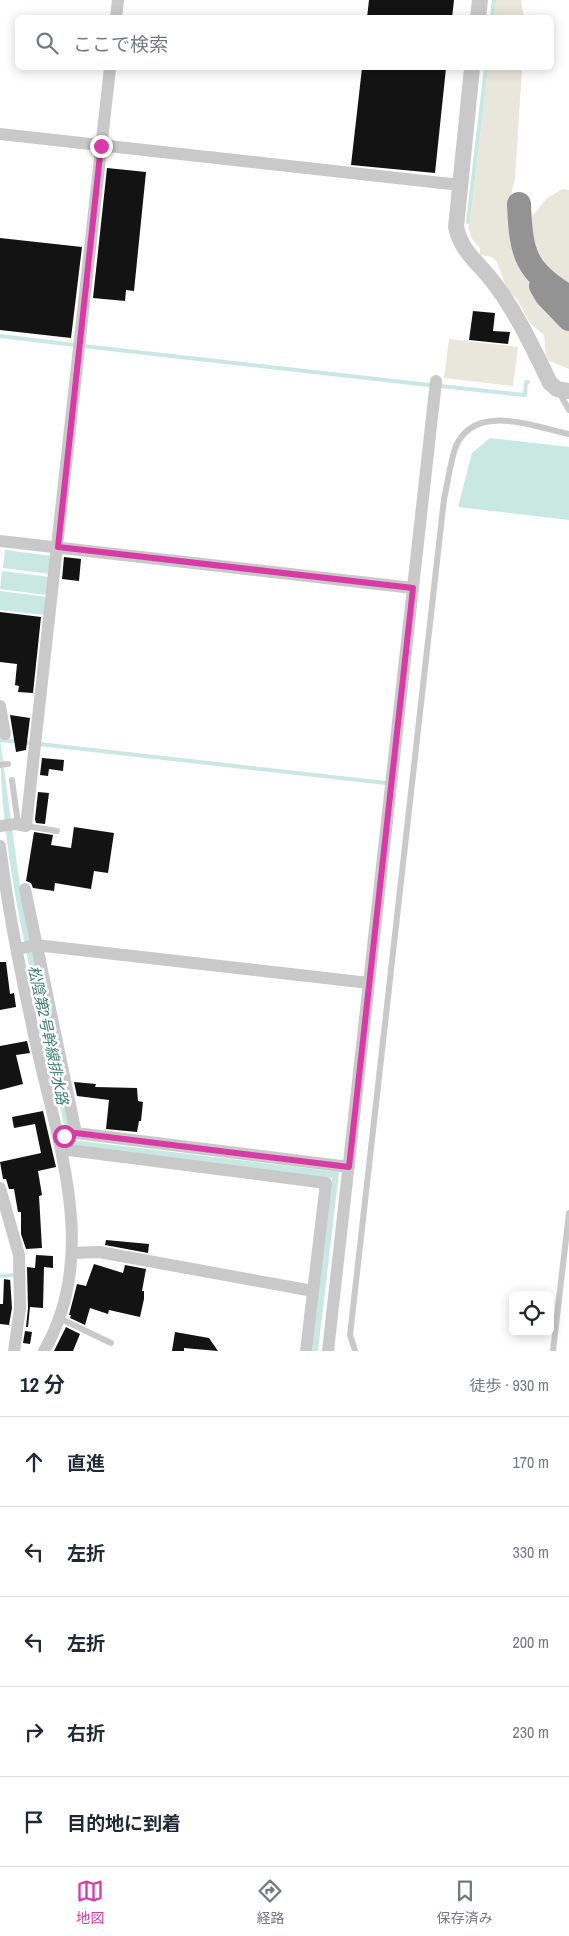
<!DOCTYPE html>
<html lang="ja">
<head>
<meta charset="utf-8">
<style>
  :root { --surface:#fff; --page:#f2f2f3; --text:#1f2937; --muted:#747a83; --line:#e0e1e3; --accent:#d83aa6 }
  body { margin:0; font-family:"Archivo Narrow","Noto Sans JP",sans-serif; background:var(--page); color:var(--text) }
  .controls { position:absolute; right:15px; bottom:15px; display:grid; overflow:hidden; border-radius:8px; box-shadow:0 2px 12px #0003 }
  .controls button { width:45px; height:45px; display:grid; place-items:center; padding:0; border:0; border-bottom:1px solid var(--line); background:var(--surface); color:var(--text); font:25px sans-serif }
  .stop { position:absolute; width:15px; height:15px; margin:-11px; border:4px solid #d83aa6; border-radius:50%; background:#fff }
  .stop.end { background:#d83aa6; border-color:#fff; box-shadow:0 1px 5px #0008 }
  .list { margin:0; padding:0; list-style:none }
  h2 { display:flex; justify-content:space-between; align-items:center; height:65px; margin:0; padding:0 20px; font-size:21px }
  h2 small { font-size:16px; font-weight:400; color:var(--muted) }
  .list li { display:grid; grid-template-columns:32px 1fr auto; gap:15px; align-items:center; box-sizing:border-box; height:90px; padding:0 20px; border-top:1px solid var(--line) }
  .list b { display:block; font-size:19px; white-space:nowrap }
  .list em { font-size:16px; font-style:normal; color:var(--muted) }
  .icon { flex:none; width:28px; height:28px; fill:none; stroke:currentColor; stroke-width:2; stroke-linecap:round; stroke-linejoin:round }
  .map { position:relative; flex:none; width:569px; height:1351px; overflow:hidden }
  .search { position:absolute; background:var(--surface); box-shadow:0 2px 12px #0003; left:15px; right:15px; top:15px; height:55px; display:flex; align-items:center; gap:12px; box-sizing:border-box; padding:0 18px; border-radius:8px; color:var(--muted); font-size:19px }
  .sheet { height:515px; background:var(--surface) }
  nav { display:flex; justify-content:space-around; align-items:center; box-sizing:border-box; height:70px; border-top:1px solid var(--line); background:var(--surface); font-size:14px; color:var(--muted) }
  nav a { display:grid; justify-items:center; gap:2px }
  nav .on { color:var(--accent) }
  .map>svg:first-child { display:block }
  .green { fill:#e9e7db }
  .water { fill:#c8e8e1 }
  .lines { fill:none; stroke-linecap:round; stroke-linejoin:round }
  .stream { stroke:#c8e8e1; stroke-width:4 }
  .building { fill:#131313 }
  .service { stroke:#c9c9c9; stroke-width:6 }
  .minor { stroke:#c9c9c9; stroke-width:12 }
  .tertiary { stroke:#c9c9c9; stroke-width:16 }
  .motorway { stroke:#939393; stroke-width:24 }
  .route { stroke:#d83aa6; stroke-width:6 }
  .labels { text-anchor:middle; stroke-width:5; stroke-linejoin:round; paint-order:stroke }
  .water-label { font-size:15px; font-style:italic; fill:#3f8273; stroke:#fff }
</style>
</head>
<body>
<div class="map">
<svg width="569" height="1351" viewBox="0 0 569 1351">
  <rect width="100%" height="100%" fill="#fff"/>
  <path class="green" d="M496,0h25l3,17h-30z
    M488,68h34l-7,111c-13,41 0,88 26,121 8,10 19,18 28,27v42l-20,-8 -3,-5 -2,-21 -14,-12 -13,-24 -10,-9 -10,-28 -5,-5 -12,-2v-7l-8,-9 -4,-13 2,-3z
    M562,189l7,1v98c-30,-28 -36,-27 -38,-70l15,-19z
    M449,339l69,8 -5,39 -69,-8z"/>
  <path class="water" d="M490,438l79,9v73l-111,-13 14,-54z
    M5,550l47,6 -2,18 -47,-6z
    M2,571l47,6 -2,18 -47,-6z
    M0,591l47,6 -2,18 -45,-5z
    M0,739l21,155 52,246 266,32 -21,179h-6l20,-173 -264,-32c-25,-135 -68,-269 -68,-407z"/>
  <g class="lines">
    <path class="stream" d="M492,18l2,-18
      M468,222l18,-154
      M0,336l75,9
      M83,346l346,39
      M441,386l84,9 1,-13h2
      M0,740l31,3
      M39,744l347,39
      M0,1276l14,-1"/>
  </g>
  <path class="building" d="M369,0h85l-2,18h-85z
    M362,68h84l-11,105 -84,-8z
    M107,168l39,4 -12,119 -8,-1 -1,11 -32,-3z
    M0,238l82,9 -11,91 -71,-8z
    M473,311l22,2 -2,18 17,1 -2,12 -39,-4z
    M64,557l17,2 -2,22 -17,-2z
    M0,612l41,5 -8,76 -15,-1 1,-6 -4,-1 2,-21 -17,-2z
    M10,715l20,3 -4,32 -10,2z
    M42,758l22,2 -1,11 -14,-2 -1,7 -8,-1z
    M38,792l11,1 -4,31 -9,-1 -1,-4z
    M74,827l40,6 -6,40 -14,-2 -3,18 -36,-6 -1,8 -21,-3 -2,-5 -5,-2 8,-49 19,3 -2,10 20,3z
    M0,962h6l4,32 4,-1 2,14 -16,3z
    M27,1041l3,12 -14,2 7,29 -23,6v-44z
    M74,1082l22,2 -1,3 42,1 1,13 5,1 -2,19h-2l-2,11 -31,-3 3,-29 -32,-4z
    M43,1111l13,56 -18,4 4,24 -3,1 3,52 -16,1 -5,-15v-22h-3l-4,-23h-5l-3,-10h-3l-3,-17 41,-9 -6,-29 -21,4 -2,-11z
    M106,1240l43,4 -1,9 -43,-8z
    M36,1255l17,1v12l-9,-1 -1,41 -13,-1 -2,20h-2l2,-19 -1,-41 8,1z
    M94,1264l29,9 2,-8 21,4 -4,22h2v8l-4,18 -31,-7 -1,4 -18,-6 -5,17 -15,-7 1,-3h-2l8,-31 9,2z
    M10,1278l2,30 -3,17 -9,-1v-20h3l1,-25 6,1z
    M66,1327l14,7 -7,17h-19z
    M25,1331l7,1 -2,12 -7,-1z
    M175,1332l34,6 9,13 -34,-3v3h-12z"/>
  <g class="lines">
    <path class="service" d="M559,392l10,18
      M0,765l8,-1
      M12,780l6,44
      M26,826l31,5
      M59,1318l52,25
      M355,1351l-5,-16 94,-836c4,-17 6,-37 12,-53 19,-44 79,-19 113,-12
      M553,1351l16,-138"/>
    <path class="minor" d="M116,18l2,-18
      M0,134l460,51
      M0,541l413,47
      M0,706l5,28
      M0,826l16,-2 10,2 84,-758
      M0,846c8,66 22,133 36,198 22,100 64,211 8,307
      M25,889l51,244
      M18,949l18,-4 333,38
      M58,1137l18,-4 273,34
      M61,1149l265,34 -20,168
      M0,1188l19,67 1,53 -6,43
      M73,1253l26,-1 214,39
      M328,1351l108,-970"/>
    <path class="tertiary" d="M478,18l2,-18
      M472,68l-16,159c5,23 20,34 34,51 25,31 43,70 60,105l7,6 12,2"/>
    <path class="motorway" d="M519,204c2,50 6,67 50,93
      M541,286l6,10 22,23"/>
  </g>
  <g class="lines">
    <path class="route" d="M64,1136l12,-3 273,34 64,-579 -355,-41 43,-401"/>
  </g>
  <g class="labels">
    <g class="water-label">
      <text transform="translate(48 1035) rotate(78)" y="5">松陰第2号幹線排水路</text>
    </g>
  </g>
</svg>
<div class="controls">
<button><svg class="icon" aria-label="locate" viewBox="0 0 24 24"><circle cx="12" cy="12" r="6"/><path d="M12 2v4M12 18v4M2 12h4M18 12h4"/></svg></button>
</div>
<div class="stop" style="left:64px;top:1136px"></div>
<div class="stop end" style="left:101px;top:146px"></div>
<div class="search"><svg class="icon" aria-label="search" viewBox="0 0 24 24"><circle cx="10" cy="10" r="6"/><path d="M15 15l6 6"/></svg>ここで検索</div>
</div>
<section class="sheet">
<h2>12 分<small>徒歩 · 930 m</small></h2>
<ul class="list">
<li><svg class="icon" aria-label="ahead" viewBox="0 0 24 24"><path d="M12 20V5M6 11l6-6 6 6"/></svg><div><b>直進</b></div><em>170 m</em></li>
<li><svg class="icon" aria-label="left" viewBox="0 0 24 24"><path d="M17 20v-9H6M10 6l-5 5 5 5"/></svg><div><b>左折</b></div><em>330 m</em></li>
<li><svg class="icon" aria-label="left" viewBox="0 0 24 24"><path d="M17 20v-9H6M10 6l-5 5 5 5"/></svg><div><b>左折</b></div><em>200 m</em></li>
<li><svg class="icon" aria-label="right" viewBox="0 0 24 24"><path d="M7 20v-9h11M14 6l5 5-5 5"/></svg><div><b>右折</b></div><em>230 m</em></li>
<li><svg class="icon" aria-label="arrive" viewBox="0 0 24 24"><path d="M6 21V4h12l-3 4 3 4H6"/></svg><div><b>目的地に到着</b></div></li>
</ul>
</section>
<nav>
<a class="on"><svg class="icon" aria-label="map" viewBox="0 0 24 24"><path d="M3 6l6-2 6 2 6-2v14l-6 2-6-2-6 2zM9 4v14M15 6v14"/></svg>地図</a>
<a><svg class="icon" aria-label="directions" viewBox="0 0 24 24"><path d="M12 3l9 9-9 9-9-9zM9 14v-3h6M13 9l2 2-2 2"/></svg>経路</a>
<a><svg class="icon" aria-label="saved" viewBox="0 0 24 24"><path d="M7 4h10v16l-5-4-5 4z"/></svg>保存済み</a>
</nav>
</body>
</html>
